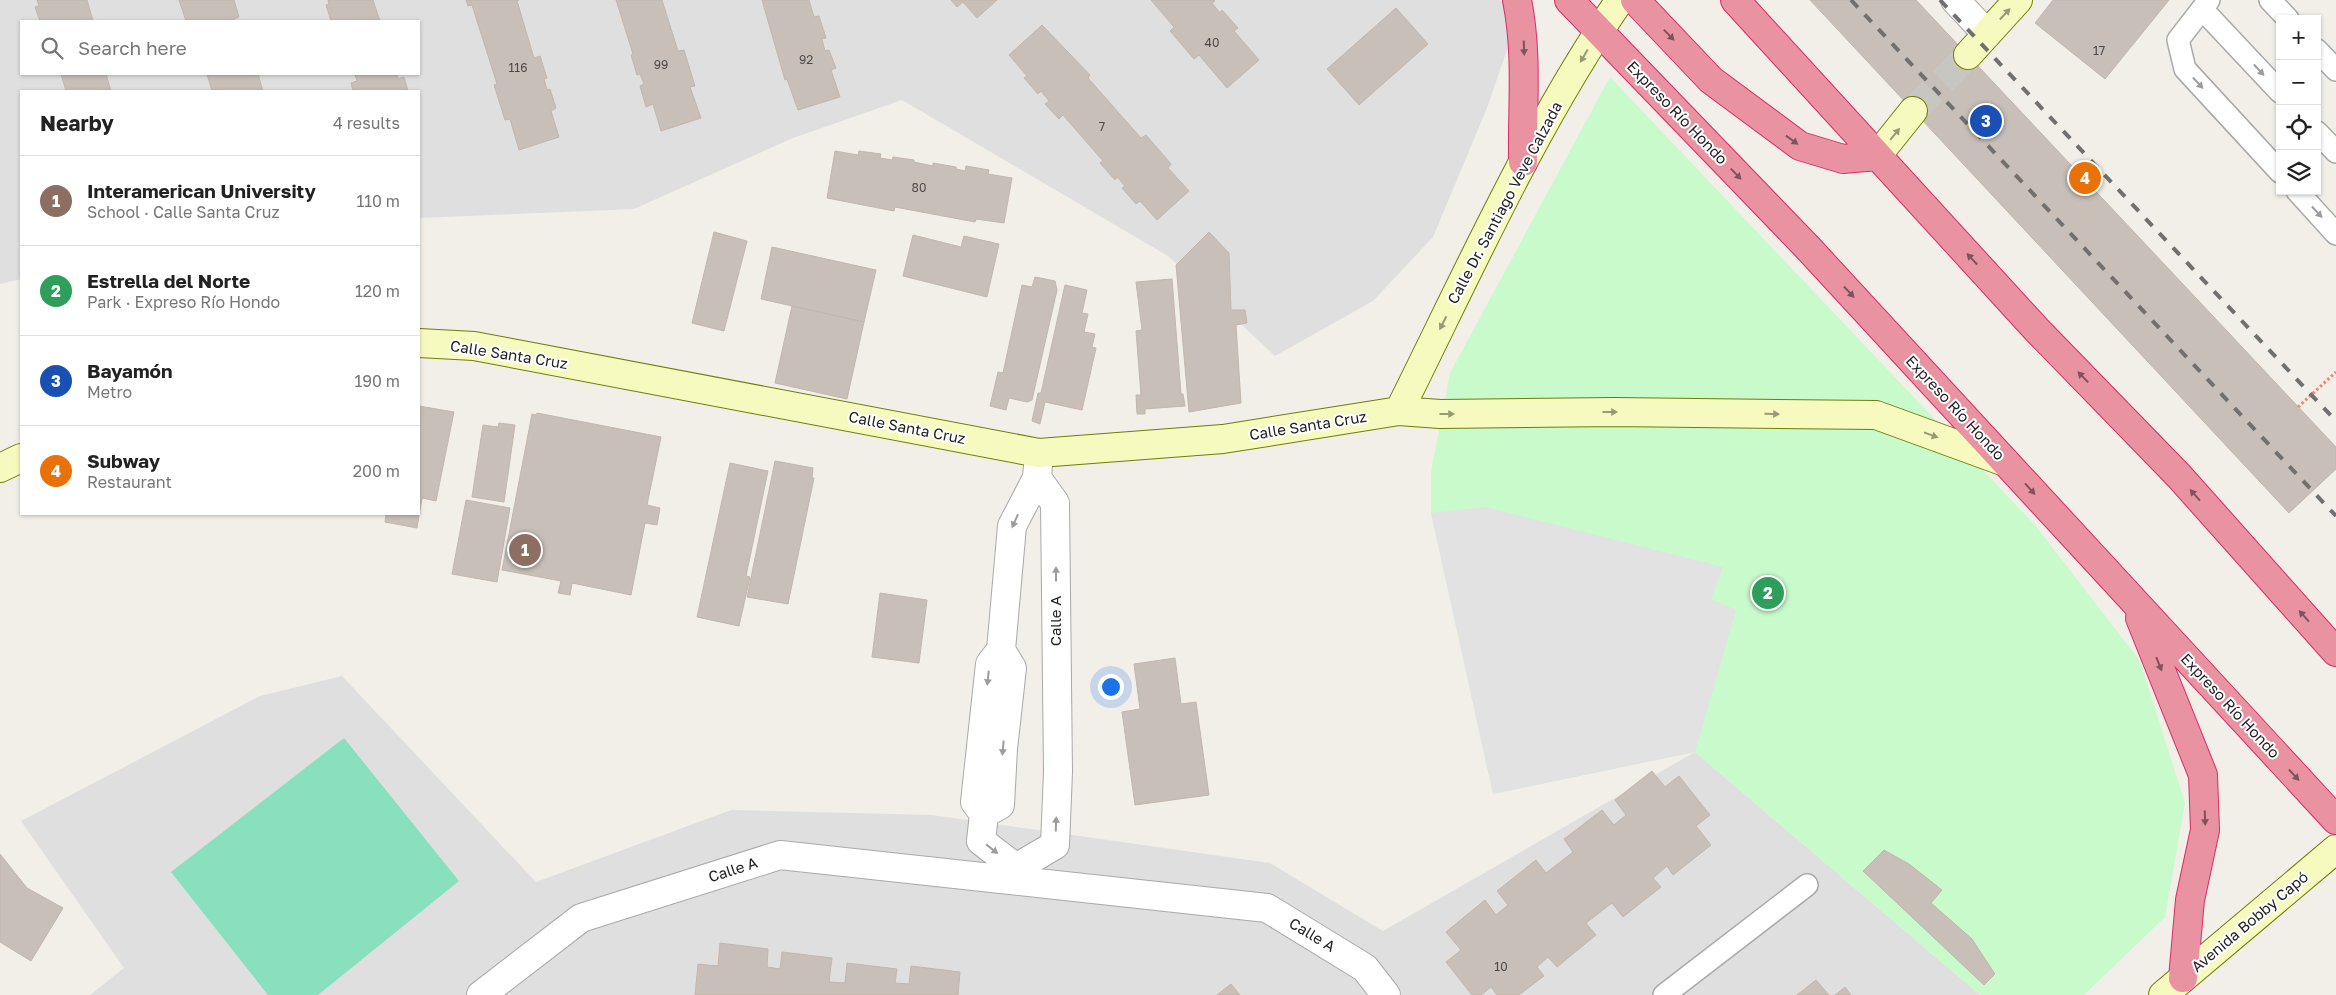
<!DOCTYPE html>
<html lang="en">
<head>
<meta charset="utf-8">
<style>
  :root { --surface:#fff; --page:#f2f2f2; --text:#222; --muted:#767676; --line:#e0e0e0; --accent:#7c3aed }
  body { margin:0; font-family:"Golos Text",sans-serif; background:var(--page); color:var(--text) }
  .controls { position:absolute; right:15px; top:15px; display:grid; overflow:hidden; border-radius:0px; box-shadow:0 1px 4px #0004 }
  .controls button { width:45px; height:45px; display:grid; place-items:center; padding:0; border:0; border-bottom:1px solid var(--line); background:var(--surface); color:var(--text); font:25px sans-serif }
  .you { position:absolute; left:1110px; top:686px; width:18px; height:18px; margin:-12px; border:4px solid #fff; border-radius:50%; background:#1a73e8; box-shadow:0 0 0 8px #1a73e833 }
  .badge { display:grid; place-items:center; width:32px; height:32px; border-radius:50%; background:var(--accent); color:#fff; font-size:16px; font-weight:700 }
  .pin { position:absolute; translate:-50% -50%; border:2px solid #fff; box-shadow:0 1px 5px #0006 }
  .list { margin:0; padding:0; list-style:none }
  h2 { display:flex; justify-content:space-between; align-items:center; height:65px; margin:0; padding:0 20px; font-size:21px }
  h2 small { font-size:16px; font-weight:400; color:var(--muted) }
  .list li { display:grid; grid-template-columns:32px 1fr auto; gap:15px; align-items:center; box-sizing:border-box; height:90px; padding:0 20px; border-top:1px solid var(--line) }
  .list b { display:block; font-size:19px; white-space:nowrap }
  .list p { margin:0; font-size:16px; white-space:nowrap; color:var(--muted) }
  .list em { font-size:16px; font-style:normal; color:var(--muted) }
  .icon { flex:none; width:28px; height:28px; fill:none; stroke:currentColor; stroke-width:2; stroke-linecap:round; stroke-linejoin:round }
  .map { position:relative; flex:none; width:2336px; height:995px; overflow:hidden }
  .search { position:absolute; background:var(--surface); box-shadow:0 1px 4px #0004; left:20px; top:20px; width:400px; height:55px; display:flex; align-items:center; gap:12px; box-sizing:border-box; padding:0 18px; border-radius:0px; color:var(--muted); font-size:19px }
  .panel { position:absolute; background:var(--surface); box-shadow:0 1px 4px #0004; left:20px; top:90px; width:400px; height:425px; border-radius:0px }
  .map>svg:first-child { display:block }
  .residential { fill:#e0dfdf; fill-rule:evenodd }
  .park { fill:#c8facc }
  .pitch { fill:#88e0be }
  .parking { fill:#e2e2e2 }
  .building { fill:#c7bfb8; stroke:#c4b6ab }
  .lines { fill:none; stroke-linecap:round; stroke-linejoin:round }
  .secondary-tunnel { stroke:#c8c6c1; stroke-width:28; stroke-dasharray:28 14; stroke-linecap:butt }
  .lane-casing { stroke:#a9a9a9; stroke-width:24 }
  .street-casing { stroke:#a9a9a9; stroke-width:30 }
  .secondary-casing { stroke:#707d05; stroke-width:30 }
  .highway-casing { stroke:#dc2a67; stroke-width:30 }
  .path { stroke:#fa8072; stroke-width:3; stroke-dasharray:2.5 2.5; stroke-linecap:butt }
  .lane { stroke:#fff; stroke-width:21 }
  .street { stroke:#fff; stroke-width:28 }
  .secondary { stroke:#f7fabf; stroke-width:28 }
  .highway { stroke:#e892a2; stroke-width:28 }
  .rail { stroke:#707070; stroke-width:4; stroke-dasharray:10 10; stroke-linecap:butt }
  .oneway { fill:#979978 }
  .oneway2 { fill:#7b545c }
  .oneway3 { fill:#9c9c9c }
  .labels { text-anchor:middle; stroke-width:4; stroke-linejoin:round; paint-order:stroke }
  .number-label { font-size:12px; fill:#4b4948 }
  .street-label { font-size:15px; fill:#222; stroke:#fff }
</style>
</head>
<body>
<div class="map">
<svg width="2336" height="995" viewBox="0 0 2336 995">
  <rect width="100%" height="100%" fill="#f2efe9"/>
  <path class="residential" d="M0,0h1500l18,18 -31,90 -54,129 -60,64 -98,55 -107,-100 -266,-156 -109,38 -159,71 -215,9v-127h-398v188l-21,5zM21,21h398v53h-398z
    M342,676l194,206 195,-72 201,5 338,48 113,68 312,-179 285,243h-1890l34,-27 -103,-147 239,-125z"/>
  <path class="park" d="M1610,77l425,448 105,136 45,142 -20,114 -81,78h-104l-285,-243 -202,42 -62,-281v-41l19,-99z"/>
  <path class="pitch" d="M344,738l115,143 -141,114h-50l-97,-123z"/>
  <path class="parking" d="M1485,507l238,60 -12,32 25,11 -41,142 -202,42 -62,-281z"/>
  <path class="building" d="M37,0h50l6,21h-53l-5,-14 4,-1z
    M179,0h55l5,17 -5,2v2h-48z
    M328,0h45l7,21h-49l-5,-16 3,-1z
    M466,0h53l-2,1 17,57 6,-2 7,22 -3,1 3,11 3,-1 6,19 -5,3 8,26 -40,13 -9,-31 -5,1 -11,-35 3,-1 -25,-79 -4,1z
    M616,0h46l16,51 6,-1 11,36 -5,1 11,31 -40,13 -8,-27 -7,3 -6,-21 4,-2 -4,-10 -3,1 -6,-20 2,-1z
    M762,0h47l5,17 5,-1 7,22 -4,1 3,12 4,-1 7,18 -5,2 9,27 -42,13 -11,-31 -2,1z
    M951,0h46l-20,18 -14,-16 -6,5z
    M1151,0h63l1,1 -3,2 8,10 2,-3 16,18 -4,3 25,29 -32,28 -28,-33 -5,4 -24,-28 4,-4z
    M1810,0h106l420,447v22l-47,44z
    M2053,0h116l-64,79 -70,-56z
    M1396,8l32,36 -69,61 -32,-36z
    M1042,25l48,50 -2,3 53,60 5,-3 25,29 -3,4 21,23 -32,29 -17,-19 -4,3 -14,-16 3,-2 -8,-9 -2,3 -15,-17 3,-2 -40,-46 -4,4 -14,-15 4,-3 -8,-10 -3,3 -14,-16 3,-2 -18,-21z
    M61,74h45l5,17h-45z
    M207,74h43l1,2 7,-2 5,17h-51z
    M355,74h42l1,5 6,-2 4,14h-55l-2,-8 6,-2z
    M835,151l23,4 1,-4 22,3 -1,4 12,2 1,-3 21,3v2l19,4v-3l23,4v2l9,2 1,-5 23,4 -1,4 24,4 -8,45 -28,-4 -1,3 -80,-15 -1,4 -67,-13z
    M714,232l33,9 -23,90 -32,-8z
    M1209,232l20,21 2,57h14l2,13 -11,2 5,78 -52,9 -13,-147z
    M913,235l48,12 3,-11 35,8 -12,53 -84,-21z
    M772,247l104,23 -12,52 -103,-23z
    M1035,277l20,4 2,9 -25,110 -5,2 -18,-4 -3,12 -16,-4 8,-34 5,1 19,-88 10,2z
    M1172,279l9,115h2l2,12 -40,3v5h-8l-1,-19h5l-5,-64 6,-1 -6,-48z
    M1065,285l22,5 -5,23 6,1 -4,18 11,2 -3,13 4,1 -14,62 -37,-8 -5,22 -8,-3 6,-28h3z
    M792,306l72,16 -17,77 -72,-16z
    M419,406l35,6 -18,89 -14,-3 -5,30 -32,-6 1,-8h33z
    M537,413l124,24 -14,68 13,3 -3,17 -12,-2 -14,72 -59,-12 -2,12 -12,-2 3,-12 -59,-11 30,-156 4,1z
    M499,423l16,2 -11,77 -32,-5 11,-72 15,2z
    M775,461l38,7 -1,10h2l-26,126 -41,-7z
    M730,463l38,8 -22,105 4,1 -11,49 -42,-9z
    M466,500l44,8 -13,74 -45,-8z
    M880,593l47,7 -8,63 -47,-6z
    M1175,658l6,46 15,-2 13,93 -74,10 -13,-93 18,-3 -6,-45z
    M1652,771l13,16 14,-11 31,39 -14,11 15,19 -38,30 -6,-9 -14,12 8,9 -38,30 -11,-14 -26,20 10,12 -39,32 -9,-10 -11,10 7,9 -25,19h-22l-6,-8 -10,8h-9l-26,-33 15,-12 -15,-18 39,-32 11,15 12,-10 -11,-14 39,-31 10,13 27,-21 -9,-13 38,-29 12,15 12,-10 -11,-15z
    M1884,850l25,14 33,26 -11,13 41,36 23,35 -11,11 -121,-114z
    M0,854l27,34 36,20 -32,53 -31,-19z
    M720,943l48,6 -1,18 13,2 2,-17 50,6 -3,24 16,1 2,-20 50,6 -2,14 14,1 2,-18 49,6 -2,23h-263l3,-31 20,2z
    M1816,980l13,15h-32z
    M1231,984l9,11h-23z
    M1845,987l6,8h-16z"/>
  <g class="lines">
    <path class="secondary-tunnel" d="M1913,111l55,-56"/>
    <defs>
      <path id="lane" d="M2209,0l-31,40 7,29 95,103
        M2270,0l18,19
        M2202,9l78,83
        M2317,50l19,20
        M2317,132l19,20
        M2297,191l39,43
        M1664,995l143,-110"/>
      <path id="street" d="M1955,0l32,34
        M984,814l16,-9 3,-56 9,-81 -11,-18
        M1016,868l-35,-27 3,-27 -9,-12 15,-138 11,-14 11,-124 25,-48 2,-25
        M1016,868l39,-23 3,-73 -3,-269 -18,-25
        M481,995l100,-77 199,-63 487,53 98,60 21,27"/>
      <path id="secondary" d="M1968,55l50,-55
        M1877,156l36,-45
        M419,343l55,3 32,6 533,101 184,-14 176,-28 41,3 174,-2 262,3 129,47
        M1399,411c69,-138 133,-283 221,-411
        M0,468l21,-10
        M2163,995l173,-146"/>
      <path id="highway" d="M1517,0c11,54 5,108 6,162
        M1569,0l240,249 527,571
        M1635,0l76,80 89,66 43,13 34,-3
        M1735,0l302,330 142,146 157,176
        M2140,618l63,157 2,55 -15,70 -7,78"/>
    </defs>
    <use href="#lane" class="lane-casing"/>
    <use href="#street" class="street-casing"/>
    <use href="#secondary" class="secondary-casing"/>
    <use href="#highway" class="highway-casing"/>
    <path class="path" d="M2298,407l38,-35"/>
    <use href="#lane" class="lane"/>
    <use href="#street" class="street"/>
    <use href="#secondary" class="secondary"/>
    <use href="#highway" class="highway"/>
    <path class="rail" d="M1851,0l485,516
      M1940,0l396,421"/>
  </g>
  <defs><path id="oneway-solid" d="M-6-.8H1V-3.2L6.5 0L1 3.2V.8H-6Z" transform="scale(1.25)"/></defs>
  <g class="oneway">
    <use href="#oneway-solid" transform="translate(2005 14) rotate(-47)"/>
    <use href="#oneway-solid" transform="translate(1584 56) rotate(120)"/>
    <use href="#oneway-solid" transform="translate(1895 134) rotate(-51)"/>
    <use href="#oneway-solid" transform="translate(1443 323) rotate(117)"/>
    <use href="#oneway-solid" transform="translate(1610 412)"/>
    <use href="#oneway-solid" transform="translate(1447 414)"/>
    <use href="#oneway-solid" transform="translate(1772 414) rotate(1)"/>
    <use href="#oneway-solid" transform="translate(1931 435) rotate(20)"/>
  </g>
  <g class="oneway2">
    <use href="#oneway-solid" transform="translate(1669 35) rotate(46)"/>
    <use href="#oneway-solid" transform="translate(1524 48) rotate(88)"/>
    <use href="#oneway-solid" transform="translate(1792 140) rotate(36)"/>
    <use href="#oneway-solid" transform="translate(1736 174) rotate(46)"/>
    <use href="#oneway-solid" transform="translate(1972 259) rotate(-133)"/>
    <use href="#oneway-solid" transform="translate(1849 292) rotate(47)"/>
    <use href="#oneway-solid" transform="translate(2083 377) rotate(-134)"/>
    <use href="#oneway-solid" transform="translate(2030 489) rotate(48)"/>
    <use href="#oneway-solid" transform="translate(2195 495) rotate(-132)"/>
    <use href="#oneway-solid" transform="translate(2304 616) rotate(-132)"/>
    <use href="#oneway-solid" transform="translate(2159 664) rotate(68)"/>
    <use href="#oneway-solid" transform="translate(2294 775) rotate(47)"/>
    <use href="#oneway-solid" transform="translate(2205 818) rotate(88)"/>
  </g>
  <g class="oneway3">
    <use href="#oneway-solid" transform="translate(2259 70) rotate(47)"/>
    <use href="#oneway-solid" transform="translate(2198 83) rotate(47)"/>
    <use href="#oneway-solid" transform="translate(2317 212) rotate(47)"/>
    <use href="#oneway-solid" transform="translate(1015 521) rotate(114)"/>
    <use href="#oneway-solid" transform="translate(1056 574) rotate(-90)"/>
    <use href="#oneway-solid" transform="translate(988 678) rotate(96)"/>
    <use href="#oneway-solid" transform="translate(1003 748) rotate(95)"/>
    <use href="#oneway-solid" transform="translate(1056 824) rotate(-88)"/>
    <use href="#oneway-solid" transform="translate(992 849) rotate(38)"/>
  </g>
  <g class="labels">
    <g class="number-label">
      <text x="1212" y="47">40</text>
      <text x="2099" y="55">17</text>
      <text x="806" y="64">92</text>
      <text x="661" y="69">99</text>
      <text x="518" y="72">116</text>
      <text x="1102" y="131">7</text>
      <text x="919" y="192">80</text>
      <text x="1501" y="971">10</text>
    </g>
    <g class="street-label">
      <text transform="translate(1677 113) rotate(46)" y="5">Expreso Río Hondo</text>
      <text transform="translate(1505 203) rotate(-62)" y="5">Calle Dr. Santiago Veve Calzada</text>
      <text transform="translate(509 355) rotate(9)" y="5">Calle Santa Cruz</text>
      <text transform="translate(1955 408) rotate(47)" y="5">Expreso Río Hondo</text>
      <text transform="translate(1308 426) rotate(-9)" y="5">Calle Santa Cruz</text>
      <text transform="translate(907 428) rotate(11)" y="5">Calle Santa Cruz</text>
      <text transform="translate(1056 621) rotate(-90)" y="5">Calle A</text>
      <text transform="translate(2230 706) rotate(47)" y="5">Expreso Río Hondo</text>
      <text transform="translate(733 870) rotate(-18)" y="5">Calle A</text>
      <text transform="translate(2250 922) rotate(-40)" y="5">Avenida Bobby Capó</text>
      <text transform="translate(1312 935) rotate(31)" y="5">Calle A</text>
    </g>
  </g>
</svg>
<div class="controls">
<button>+</button>
<button>−</button>
<button><svg class="icon" aria-label="locate" viewBox="0 0 24 24"><circle cx="12" cy="12" r="6"/><path d="M12 2v4M12 18v4M2 12h4M18 12h4"/></svg></button>
<button><svg class="icon" aria-label="layers" viewBox="0 0 24 24"><path d="M12 4l9 5-9 5-9-5zM3 14l9 5 9-5"/></svg></button>
</div>
<div class="you"></div>
<div class="pin badge" style="left:525px;top:550px;background:#8d6e63">1</div>
<div class="pin badge" style="left:1768px;top:593px;background:#2e9e5b">2</div>
<div class="pin badge" style="left:1986px;top:121px;background:#1a4fb4">3</div>
<div class="pin badge" style="left:2085px;top:178px;background:#e8710a">4</div>
<div class="search"><svg class="icon" aria-label="search" viewBox="0 0 24 24"><circle cx="10" cy="10" r="6"/><path d="M15 15l6 6"/></svg>Search here</div>
<section class="panel">
<h2>Nearby<small>4 results</small></h2>
<ul class="list">
<li><span class="badge" style="background:#8d6e63">1</span><div><b>Interamerican University</b><p>School · Calle Santa Cruz</p></div><em>110 m</em></li>
<li><span class="badge" style="background:#2e9e5b">2</span><div><b>Estrella del Norte</b><p>Park · Expreso Río Hondo</p></div><em>120 m</em></li>
<li><span class="badge" style="background:#1a4fb4">3</span><div><b>Bayamón</b><p>Metro</p></div><em>190 m</em></li>
<li><span class="badge" style="background:#e8710a">4</span><div><b>Subway</b><p>Restaurant</p></div><em>200 m</em></li>
</ul>
</section>
</div>
</body>
</html>
